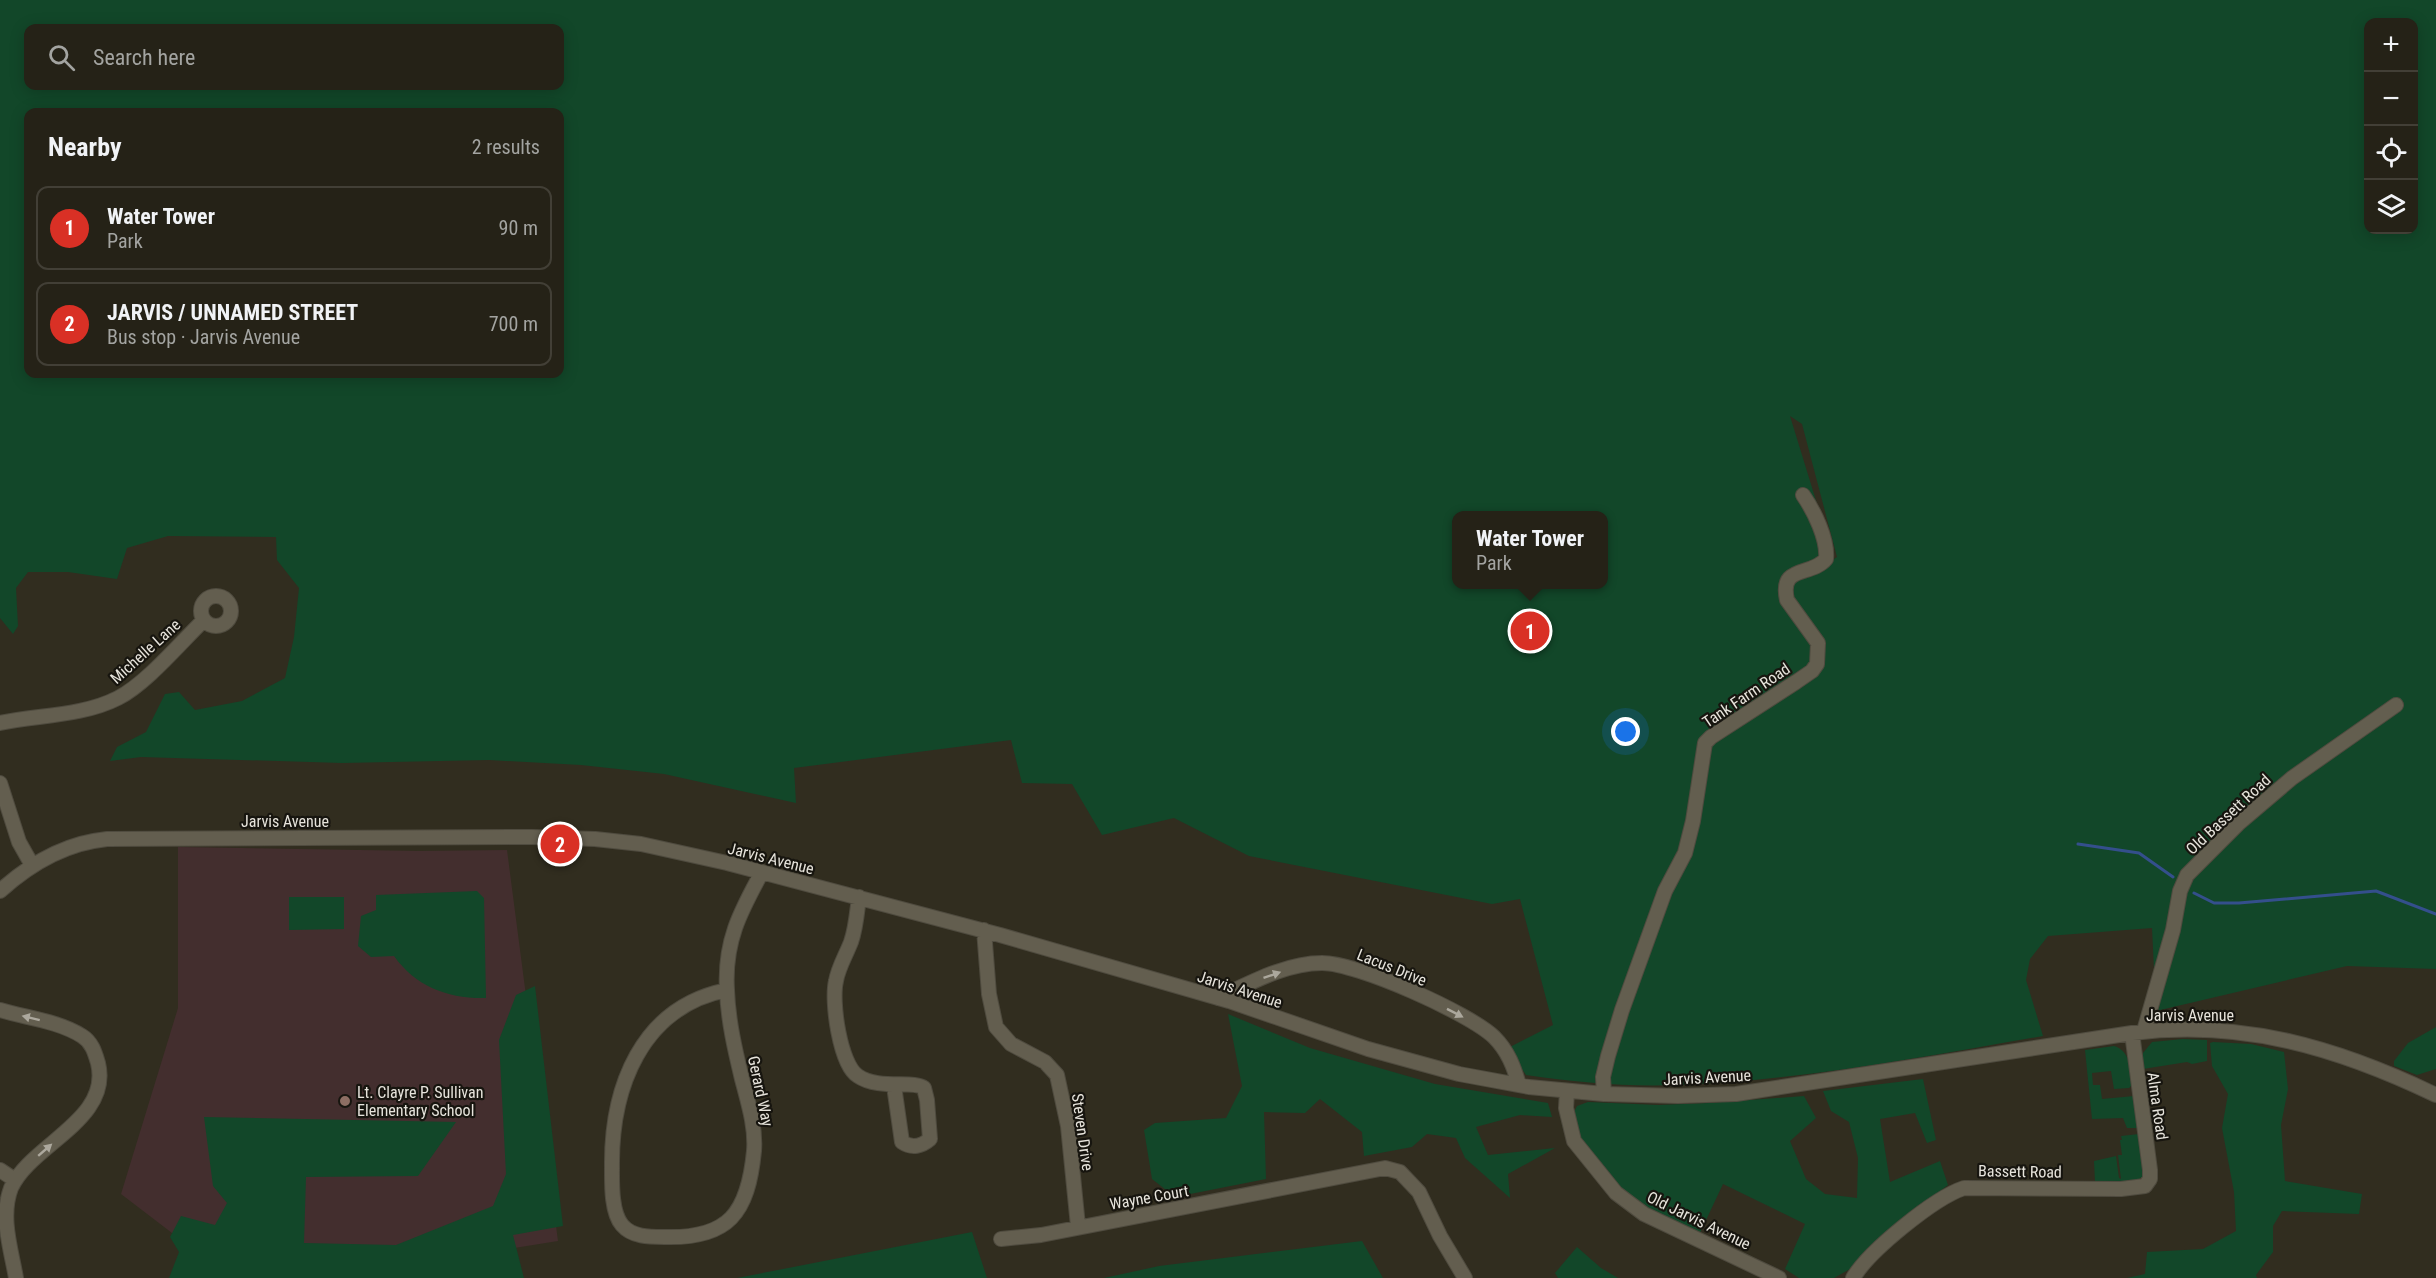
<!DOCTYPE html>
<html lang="en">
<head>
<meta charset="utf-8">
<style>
  :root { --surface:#252217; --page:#312f24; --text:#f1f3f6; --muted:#a3a4a1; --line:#423f36; --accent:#d93025 }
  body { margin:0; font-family:"Roboto Condensed",sans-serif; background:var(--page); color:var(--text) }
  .controls { position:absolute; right:18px; top:18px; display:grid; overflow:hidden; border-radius:12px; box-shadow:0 3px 15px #0003 }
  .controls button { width:54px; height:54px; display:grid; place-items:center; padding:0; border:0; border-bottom:2px solid var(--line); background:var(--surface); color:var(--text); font:30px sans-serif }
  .you { position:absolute; left:1626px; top:732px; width:21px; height:21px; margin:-15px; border:4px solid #fff; border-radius:50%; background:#1a73e8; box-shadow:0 0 0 9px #1a73e833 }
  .badge { display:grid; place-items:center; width:39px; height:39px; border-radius:50%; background:var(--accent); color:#fff; font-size:20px; font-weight:700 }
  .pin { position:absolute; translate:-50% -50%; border:3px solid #fff; box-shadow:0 2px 6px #0006 }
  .popup { position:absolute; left:1452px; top:511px; width:156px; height:78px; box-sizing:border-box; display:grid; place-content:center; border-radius:12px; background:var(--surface); filter:drop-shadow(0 2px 4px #0005); font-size:20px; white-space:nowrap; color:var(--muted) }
  .popup b { font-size:22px; color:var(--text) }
  .popup::after { content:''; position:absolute; left:50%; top:100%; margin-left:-12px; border:12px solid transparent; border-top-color:var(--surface) }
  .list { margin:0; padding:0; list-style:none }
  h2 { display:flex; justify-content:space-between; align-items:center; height:78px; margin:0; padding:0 24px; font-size:26px }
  h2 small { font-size:20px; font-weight:400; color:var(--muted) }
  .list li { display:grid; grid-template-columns:39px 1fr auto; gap:18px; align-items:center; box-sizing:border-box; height:84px; margin:0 12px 12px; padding:0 12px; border:2px solid var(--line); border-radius:12px }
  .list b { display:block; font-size:22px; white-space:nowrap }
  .list p { margin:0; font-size:20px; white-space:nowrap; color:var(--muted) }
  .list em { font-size:20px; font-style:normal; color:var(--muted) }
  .icon { flex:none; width:33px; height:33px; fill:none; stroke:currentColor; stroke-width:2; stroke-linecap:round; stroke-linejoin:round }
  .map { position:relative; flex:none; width:2436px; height:1278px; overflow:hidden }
  .search { position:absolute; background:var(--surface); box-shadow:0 3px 15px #0003; left:24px; top:24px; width:540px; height:66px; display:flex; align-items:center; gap:15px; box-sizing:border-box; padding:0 21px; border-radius:12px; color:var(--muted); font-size:22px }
  .panel { position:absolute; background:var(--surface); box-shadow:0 3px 15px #0003; left:24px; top:108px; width:540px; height:270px; border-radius:12px }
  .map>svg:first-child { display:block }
  .education { fill:#432e2e }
  .green { fill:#124729; fill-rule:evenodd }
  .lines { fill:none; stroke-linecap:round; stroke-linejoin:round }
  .stream { stroke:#344f8c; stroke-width:3 }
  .minor-casing { stroke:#4f4b3f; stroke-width:16 }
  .minor { stroke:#635e4f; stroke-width:14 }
  .oneway { fill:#aca89d }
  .education-dot { fill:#8d6e63; stroke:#17150f; stroke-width:2 }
  .labels { text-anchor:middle; stroke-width:4.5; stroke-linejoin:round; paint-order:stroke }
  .street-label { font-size:16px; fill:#e7e4dc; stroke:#17150f }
  .poi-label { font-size:16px; fill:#e7e4dc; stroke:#17150f; text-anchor:start }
</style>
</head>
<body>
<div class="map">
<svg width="2436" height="1278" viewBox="0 0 2436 1278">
  <rect width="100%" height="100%" fill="#312d1f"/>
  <path class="education" d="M178,847l241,4 88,-1 51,391 -81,13 -288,-8 -68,-52 57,-186z"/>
  <path class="green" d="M0,0h2436v969l-89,-3 -191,45 -4,-83 -104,8 -18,23 -4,21 17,56c-121,21 -244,45 -367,49 -50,2 -100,-3 -150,-10l-18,-27 45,-23 -33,-126 -28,5 -243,-48 -75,-38 -72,17 -30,-51 -50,-1 -11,-43 -217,28 2,35 -132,-29 -83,-9 -92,-5 -147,3 -201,-6 -31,4 7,-14 29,-15 19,-38 14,-2 16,18 47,-9 43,-23 9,-41 5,-49 -22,-28 -1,-23 -108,-1 -41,12 -10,31 -49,-7h-40l-12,16 2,38 -5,8 -13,-16zM2368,22h46v208h-46zM28,28h532v58h-532zM28,112h532v262h-532zM1790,416l12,8 35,133 -3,2zM1456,516h148v68h-148z
    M477,891l7,7 2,100c-37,1 -70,-11 -92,-42l-23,1 -13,-11 3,-30 15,-6v-15z
    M289,897h55v32l-55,1z
    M535,986l28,240 -50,9 11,43h-355l10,-26 -9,-15 11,-21 34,9 12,-22 -14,-17 -9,-69 252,5 -38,54 -112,1 -2,66 92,2 97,-39 13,-32 -7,-134 17,-45z
    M1228,1014l82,34 125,36 113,19 4,14 -32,-2 -44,12 12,28 67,-7 -47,26 2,24 -45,-40 -9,-20 -29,-4 -15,13 -48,9 -2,-24 -42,-33 -15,14 -41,-1 2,67 -91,18 -23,-18 -8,-49 11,-7 71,-5 16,-32z
    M2436,1027v42l-19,6 -23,-9v-5l14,-18z
    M2183,1039l24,1v21l-15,3 -5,-2 -44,7v-16l9,-11z
    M2213,1042l38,2 33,8 4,37 -7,36 4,56 77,13 -3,20 -77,-3 -9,15v26l-17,23 1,3h-130l18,-4 2,-22 56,-3 33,-18 -2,-39 -12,-64 6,-34 -16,-28 -2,-23z
    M2114,1046c17,5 16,24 18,39l-3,3 -15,1 -3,-18 -19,2 1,12h7l2,14 32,-3 3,32h-10l-4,-10 -31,1 -7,-69z
    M1923,1079l13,61 -9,3 -12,-30 -35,6 10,63 50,-21 8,24 -50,39 -48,45 -16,9h-35l-14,-9 20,-45 -82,-40 -24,51 -20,-7 -51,-30 -51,-59 -6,-21 6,-12 11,-4 70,3 51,-2 95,-7 12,22 -26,23 16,38 19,15 32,4 1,-40 -9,-36 -18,-11 -8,-20z
    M2139,1134l5,40c-7,13 -36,10 -49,8l-1,-21 22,-5 3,22 2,1 -3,-24h4l-2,-15h2l-1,-4z
    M972,1232l15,46h-250z
    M1362,1241l21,37h-279l55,-12z
    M1577,1247l24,21 17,10h-60l-3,-5z"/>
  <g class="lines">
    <path class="stream" d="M2078,844l61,9 34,24
      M2194,893l20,10h25l137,-12 60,23"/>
    <defs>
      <path id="minor" d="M201 611a15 15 0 1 1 30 0a15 15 0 1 1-30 0Z
        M0,723c38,-8 83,-7 118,-25 29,-15 62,-55 86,-78
        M0,783l19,59 13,23
        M0,891c31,-28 65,-48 107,-52l425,-2 63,2 46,5 86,19 273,72 229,66 139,48 91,25 70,13 75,7 74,2 58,-2 396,-61c110,-14 206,15 304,62
        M859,897c-2,15 -3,31 -8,45 -5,13 -13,26 -15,39 -5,20 4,84 22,95 20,14 56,4 66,12l3,12 3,39c-8,7 -18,10 -28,3l-8,-56
        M984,930l5,64 7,33 15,17 34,18 12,13 11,51 10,100
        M727,990c1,30 8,60 15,89 6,23 14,48 12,72 -6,62 -25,88 -90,86 -15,0 -32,0 -42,-12 -11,-13 -10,-42 -10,-58 -1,-79 29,-160 115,-177 -3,-48 13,-78 35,-118
        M1218,998c32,-15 68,-35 104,-35 35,0 147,50 172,74 14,14 20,30 25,48
        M0,1010c27,8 58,11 82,26 10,6 13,17 16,27 14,57 -67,81 -87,125 -11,29 0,61 5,90
        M2144,1031l29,-101 7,-39 7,-16 51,-51 54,-46 104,-73
        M1567,1091l-1,17 8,33 42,52 28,21 135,64
        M1604,1094l-1,-17 5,-21 14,-46 43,-119 20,-38 8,-32 12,-78 6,-6 85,-55 16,-11 5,-7 1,-21 -31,-43c-8,-36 24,-23 39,-41 2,-20 -12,-48 -23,-64
        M0,1170l15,10
        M1001,1239l40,-4 344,-67 15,4 19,20 21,44 25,42
        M1853,1278c16,-27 81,-80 111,-90l157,1 24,-3 5,-7v-9l-18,-137"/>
    </defs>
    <use href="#minor" class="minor-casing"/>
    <use href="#minor" class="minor"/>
  </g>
  <defs><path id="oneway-solid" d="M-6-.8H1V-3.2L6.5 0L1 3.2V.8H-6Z" transform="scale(1.5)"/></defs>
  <g class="oneway">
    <use href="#oneway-solid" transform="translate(1272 975) rotate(-19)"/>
    <use href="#oneway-solid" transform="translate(1455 1013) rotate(27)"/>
    <use href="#oneway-solid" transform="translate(31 1018) rotate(-166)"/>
    <use href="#oneway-solid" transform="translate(45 1150) rotate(-41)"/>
  </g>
  <circle class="education-dot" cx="345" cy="1101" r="6"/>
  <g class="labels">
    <g class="street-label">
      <text transform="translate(145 651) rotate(-42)" y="6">Michelle Lane</text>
      <text transform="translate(1746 695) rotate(-34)" y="6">Tank Farm Road</text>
      <text transform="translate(2228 814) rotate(-43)" y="6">Old Bassett Road</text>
      <text x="285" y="827">Jarvis Avenue</text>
      <text transform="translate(771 858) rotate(14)" y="6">Jarvis Avenue</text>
      <text transform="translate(1392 967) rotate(22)" y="6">Lacus Drive</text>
      <text transform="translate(1240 989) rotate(18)" y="6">Jarvis Avenue</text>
      <text x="2190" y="1021">Jarvis Avenue</text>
      <text transform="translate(1707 1077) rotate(-3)" y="6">Jarvis Avenue</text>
      <text transform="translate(761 1091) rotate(78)" y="6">Gerard Way</text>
      <text transform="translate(2158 1106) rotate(82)" y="6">Alma Road</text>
      <text transform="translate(1083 1132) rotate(82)" y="6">Steven Drive</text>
      <text transform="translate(2020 1171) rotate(1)" y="6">Bassett Road</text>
      <text transform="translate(1149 1197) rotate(-10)" y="6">Wayne Court</text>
      <text transform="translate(1699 1220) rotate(26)" y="6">Old Jarvis Avenue</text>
    </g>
    <g class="poi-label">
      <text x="357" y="1098">Lt. Clayre P. Sullivan<tspan x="357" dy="18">Elementary School</tspan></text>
    </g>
  </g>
</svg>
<div class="controls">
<button>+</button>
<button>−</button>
<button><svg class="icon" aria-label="locate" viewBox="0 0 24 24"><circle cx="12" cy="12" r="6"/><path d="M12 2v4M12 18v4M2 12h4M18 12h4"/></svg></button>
<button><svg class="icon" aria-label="layers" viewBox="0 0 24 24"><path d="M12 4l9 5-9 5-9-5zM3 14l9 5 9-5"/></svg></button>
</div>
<div class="you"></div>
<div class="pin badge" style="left:1530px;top:631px">1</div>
<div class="popup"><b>Water Tower</b>Park</div>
<div class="pin badge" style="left:560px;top:844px">2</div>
<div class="search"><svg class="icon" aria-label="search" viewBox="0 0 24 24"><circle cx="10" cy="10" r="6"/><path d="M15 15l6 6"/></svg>Search here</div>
<section class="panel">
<h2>Nearby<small>2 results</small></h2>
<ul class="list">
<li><span class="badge">1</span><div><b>Water Tower</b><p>Park</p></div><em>90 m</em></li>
<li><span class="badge">2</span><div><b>JARVIS / UNNAMED STREET</b><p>Bus stop · Jarvis Avenue</p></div><em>700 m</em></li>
</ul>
</section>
</div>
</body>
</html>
